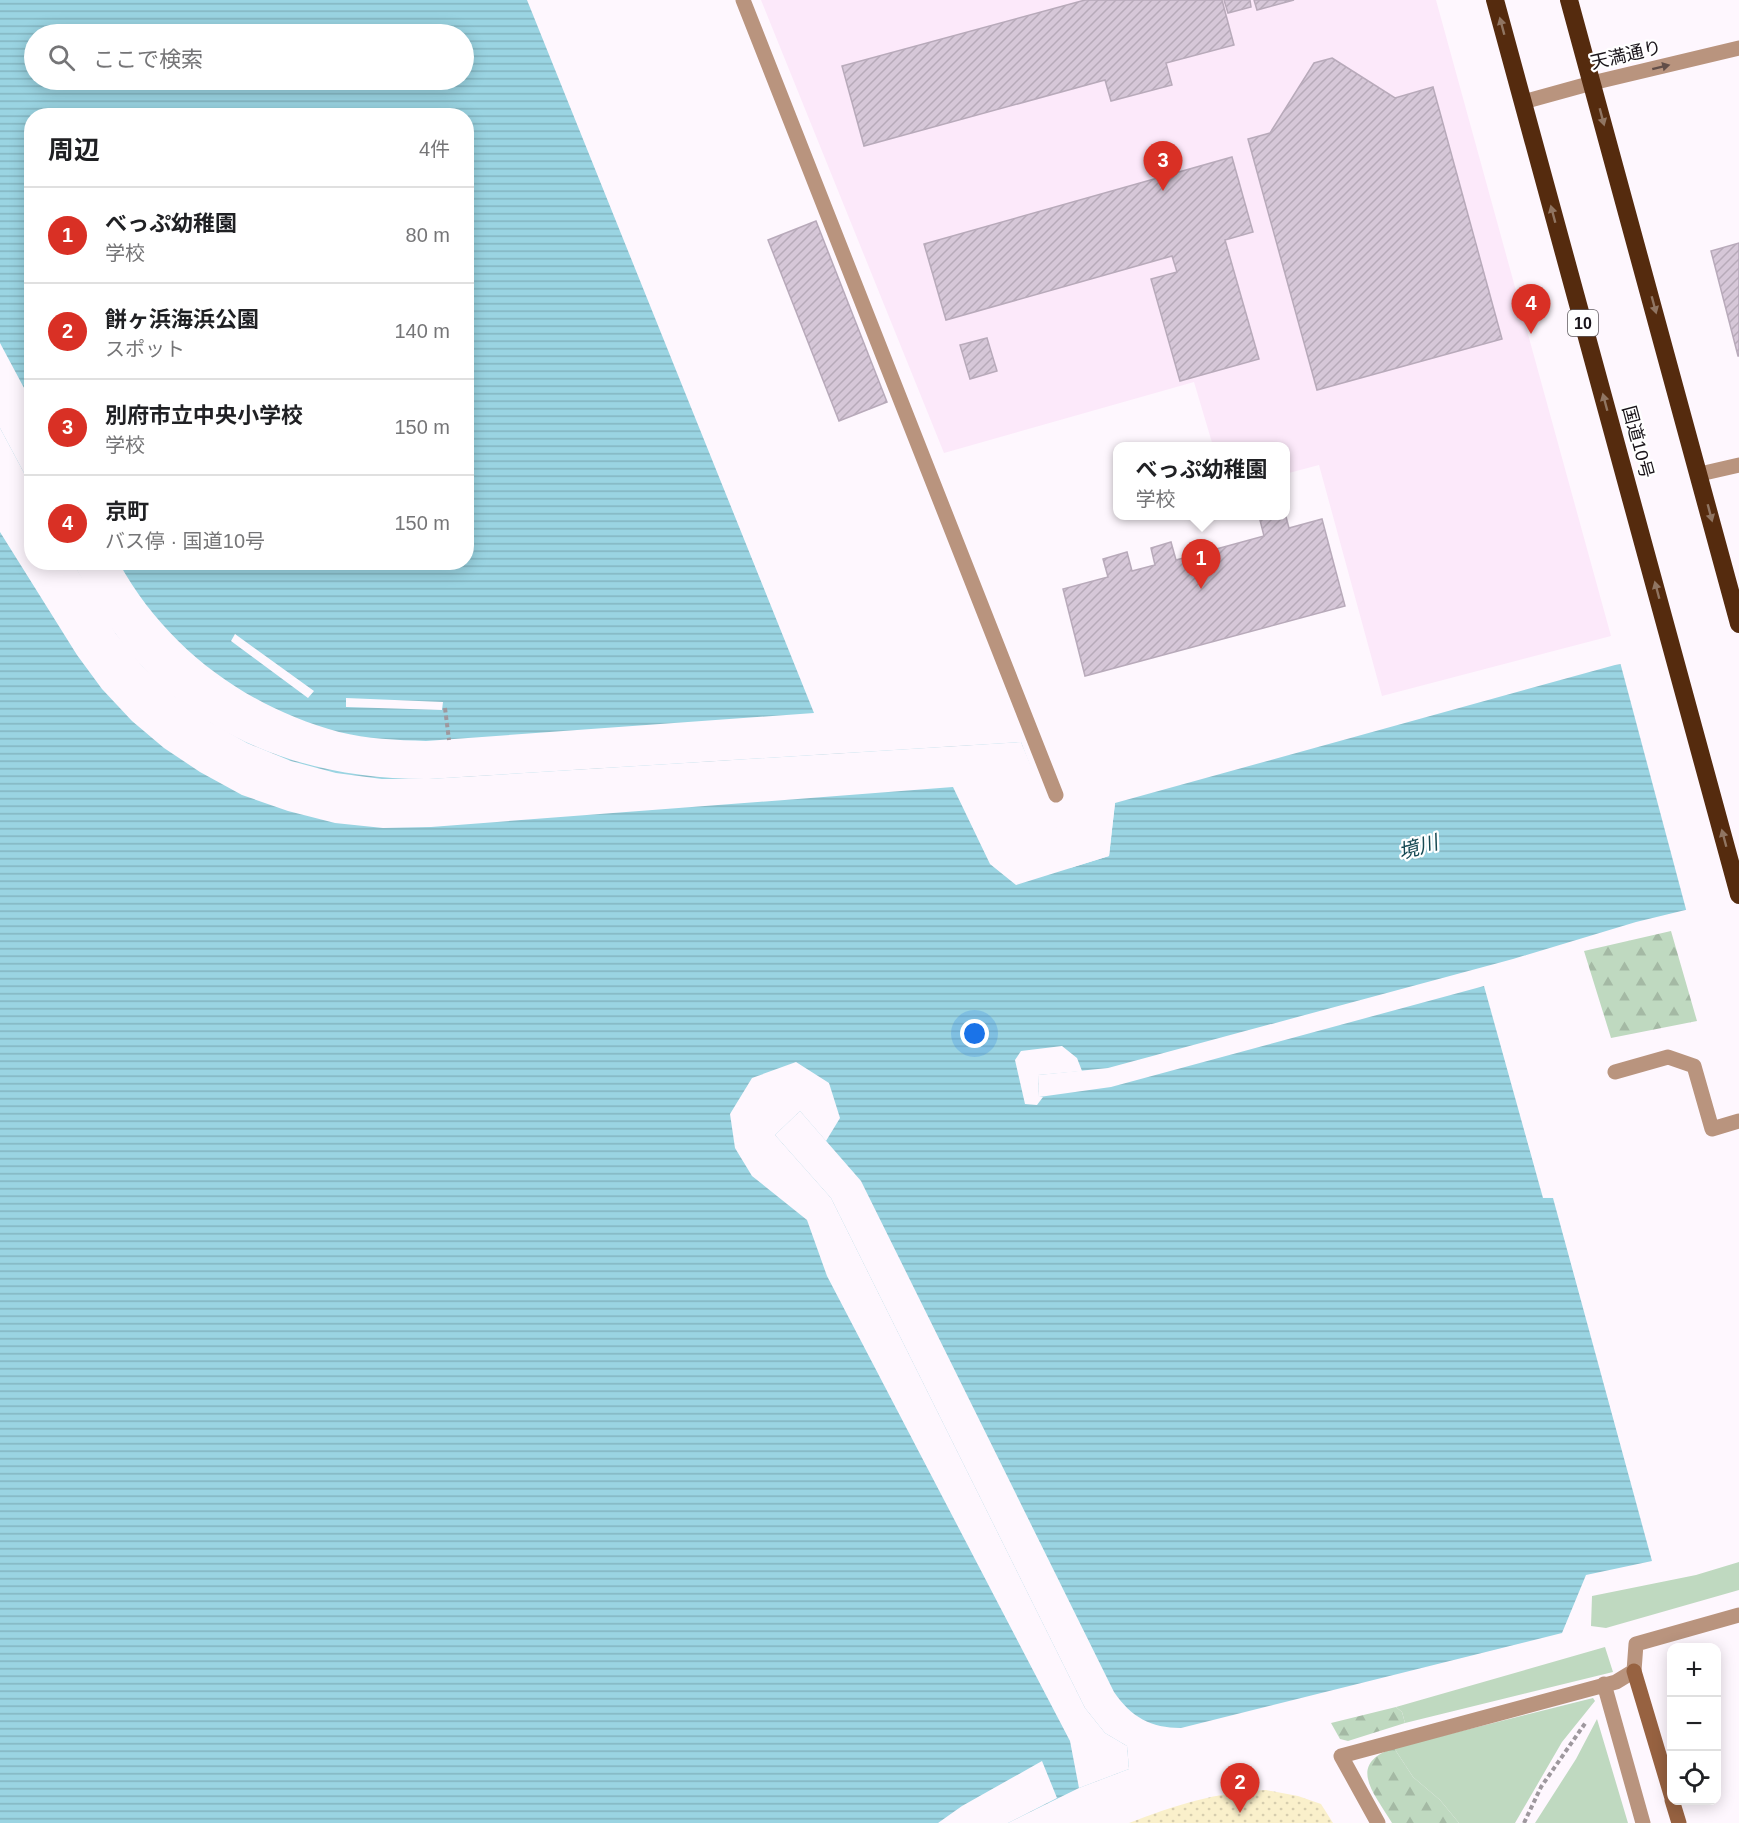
<!DOCTYPE html>
<html lang="ja">
<head>
<meta charset="utf-8">
<style>
  :root { --surface:#fff; --page:#f6f6f6; --text:#202124; --muted:#757577; --line:#e0e0e0; --accent:#d93025 }
  body { margin:0; font-family:Arial,"Noto Sans JP",sans-serif; background:var(--page); color:var(--text) }
  .controls { position:absolute; right:18px; bottom:18px; display:grid; overflow:hidden; border-radius:12px; box-shadow:0 3px 15px #0003 }
  .controls button { width:54px; height:54px; display:grid; place-items:center; padding:0; border:0; border-bottom:2px solid var(--line); background:var(--surface); color:var(--text); font:30px sans-serif }
  .you { position:absolute; left:975px; top:1034px; width:21px; height:21px; margin:-15px; border:4px solid #fff; border-radius:50%; background:#1a73e8; box-shadow:0 0 0 9px #1a73e833 }
  .badge { display:grid; place-items:center; width:39px; height:39px; border-radius:50%; background:var(--accent); color:#fff; font-size:20px; font-weight:700 }
  .pin { position:absolute; translate:-50% -50px; filter:drop-shadow(0 2px 3px #0008) }
  .pin::after { content:''; position:absolute; top:32px; width:21px; height:18px; background:inherit; clip-path:polygon(0 0,100% 0,50% 100%) }
  .popup { position:absolute; left:1113px; top:442px; width:177px; height:78px; box-sizing:border-box; display:grid; place-content:center; border-radius:12px; background:var(--surface); filter:drop-shadow(0 2px 4px #0005); font-size:20px; white-space:nowrap; color:var(--muted) }
  .popup b { font-size:22px; color:var(--text) }
  .popup::after { content:''; position:absolute; left:50%; top:100%; margin-left:-12px; border:12px solid transparent; border-top-color:var(--surface) }
  .list { margin:0; padding:0; list-style:none }
  h2 { display:flex; justify-content:space-between; align-items:center; height:78px; margin:0; padding:0 24px; font-size:26px }
  h2 small { font-size:20px; font-weight:400; color:var(--muted) }
  .list li { display:grid; grid-template-columns:39px 1fr auto; gap:18px; align-items:center; box-sizing:border-box; height:96px; padding:0 24px; border-top:2px solid var(--line) }
  .list b { display:block; font-size:22px; white-space:nowrap }
  .list p { margin:0; font-size:20px; white-space:nowrap; color:var(--muted) }
  .list em { font-size:20px; font-style:normal; color:var(--muted) }
  .icon { flex:none; width:33px; height:33px; fill:none; stroke:currentColor; stroke-width:2; stroke-linecap:round; stroke-linejoin:round }
  .map { position:relative; flex:none; width:1739px; height:1823px; overflow:hidden }
  .search { position:absolute; background:var(--surface); box-shadow:0 3px 15px #0003; left:24px; top:24px; width:450px; height:66px; display:flex; align-items:center; gap:15px; box-sizing:border-box; padding:0 21px; border-radius:33px; color:var(--muted); font-size:22px }
  .panel { position:absolute; background:var(--surface); box-shadow:0 3px 15px #0003; left:24px; top:108px; width:450px; height:462px; border-radius:24px }
  .map>svg:first-child { display:block }
  .education { fill:#fce9fa }
  .grass { fill:#bfd9c0 }
  .forest { fill:url(#forest-firs) }
  .sand { fill:url(#sand-dots) }
  .water { fill:url(#water-rules); fill-rule:evenodd }
  .pier { fill:#fef7fe }
  .building { fill:url(#building-hatch); stroke:#b8aaba; stroke-width:1.5 }
  .lines { fill:none; stroke-linecap:round; stroke-linejoin:round }
  .path { stroke:#9e989e; stroke-width:4; stroke-dasharray:4.5 3; stroke-linecap:butt }
  .street { stroke:#b9947e; stroke-width:15 }
  .secondary { stroke:#976241; stroke-width:15 }
  .highway { stroke:#552b0e; stroke-width:18 }
  .oneway { fill:#907562 }
  .oneway2 { fill:#624e48 }
  .labels { text-anchor:middle; stroke-width:4.5; stroke-linejoin:round; paint-order:stroke }
  .shield { fill:#fff; stroke:#5f5b5f; stroke-width:1.5 }
  .shield-label { font-size:16px; font-weight:bold; fill:#1a151b }
  .street-label { font-size:18px; fill:#1a151b; stroke:#fff }
  .water-label { font-size:20px; font-style:italic; fill:#174a54; stroke:#fff }
</style>
</head>
<body>
<div class="map">
<svg width="1739" height="1823" viewBox="0 0 1739 1823">
  <defs>
    <pattern id="forest-firs" width="22" height="20" patternUnits="userSpaceOnUse" patternTransform="scale(1.5)"><rect width="22" height="20" fill="#bfd9c0"/><path d="M5 1l3.5 6h-7zM16 11l3.5 6h-7z" fill="#a4b9a4"/></pattern>
    <pattern id="sand-dots" width="8" height="8" patternUnits="userSpaceOnUse" patternTransform="scale(1.5)"><rect width="8" height="8" fill="#faf0cb"/><path d="M2 2h.1M6 6h.1" fill="none" stroke="#d6cdae" stroke-width="1.8" stroke-linecap="round"/></pattern>
    <pattern id="water-rules" width="6" height="5" patternUnits="userSpaceOnUse" patternTransform="scale(1.5)"><rect width="6" height="5" fill="#9ad4e2"/><path d="M0 2.5h6" fill="none" stroke="#84b5c1"/></pattern>
    <pattern id="building-hatch" width="6" height="6" patternUnits="userSpaceOnUse" patternTransform="scale(1.5)"><rect width="6" height="6" fill="#d6c7d8"/><path d="M-1 1l2-2M0 6l6-6M5 7l2-2" fill="none" stroke="#b7aab9"/></pattern>
  </defs>
  <rect width="100%" height="100%" fill="#fef7fe"/>
  <path class="education" d="M761,0h675l175,636 -229,60 -63,-231 -34,9v-28h-72l-19,-64 -250,71z"/>
  <path class="grass" d="M1739,1562v28l-133,38 -15,-2 1,-30 104,-21z
    M1605,1647l8,25 -208,51 -3,-11 -6,-5z
    M1593,1698l2,3 -33,41 -47,81h-56l-19,-23 -27,-23 -19,-29z
    M1597,1719l31,104h-93l41,-64z"/>
  <path class="forest" d="M1671,931l26,90 -86,17 -27,-87z
    M1396,1707l6,5 3,11 -57,18 -8,-2 -9,-16z
    M1394,1748l19,29 27,23 19,23h-67c-18,-30 -46,-59 2,-75z"/>
  <path class="sand" d="M1266,1790l32,6 23,8 12,19h-204c46,-18 88,-31 137,-33z"/>
  <path class="water" d="M0,0h527l287,713 -388,28c-29,-1 -59,-2 -87,-9 -93,-25 -173,-84 -220,-169l347,-1v-446h-434l-1,285 -31,-58zM34,34h430v46h-430z
    M0,428l31,58 1,76 41,1c13,23 26,48 42,70 74,104 190,147 314,146l592,-37 49,126 39,-12 6,-53 500,-138 124,-19v251l-103,25 -123,37 -405,109 -70,7 1,22 72,-10 373,-101 59,212h10l99,363 -66,14 -24,58 -381,95c-30,0 -50,-11 -67,-36l-253,-511 -61,-70 -25,24 56,63 254,510 20,25 22,13 2,23 -50,19 -71,35h-1008z"/>
  <path class="pier" d="M0,428l31,58 1,76 41,1 43,71 27,33 31,29 36,26 37,21 44,18 45,12 46,6h47l592,-37 51,123 35,-11 5,-50 3,-1 -6,53 -93,29 -26,-21 -37,-77 -522,40 -48,1 -48,-5 -47,-12 -46,-16 -42,-23 -36,-24 -32,-27 -30,-32 -25,-34 -77,-123z
    M235,634l79,57 -6,7 -77,-57z
    M1739,643v257l-52,13 -67,-251z
    M346,698l97,4 -1,8 -96,-3z
    M1062,1046l15,12 5,13 -44,4 1,22h4l-6,8 -12,-1 -10,-44 6,-9z
    M796,1062l33,21 11,35 -14,23 -26,-30 -25,24 56,63 254,510 20,25 22,13 2,23 -50,19 -9,-47 -243,-465 -20,-56 -55,-44 -17,-28 -5,-34 22,-36z
    M1042,1761l15,37 -49,25h-70l24,-17z"/>
  <path class="building" d="M1085,0h137l12,45 -68,18 6,22 -61,16 -6,-21 -241,66 -22,-80z
    M1224,0h26l1,7 -23,6z
    M1254,0h40l-37,10z
    M1332,58l63,40 38,-11 69,252 -185,51 -69,-251 22,-6 44,-70z
    M1232,157l21,75 -28,8 34,119 -79,22 -29,-102 26,-7 -5,-16 -226,64 -22,-76z
    M816,221l71,181 -48,19 -71,-181z
    M1739,243v113h-1l-27,-105z
    M987,338l10,33 -27,8 -10,-34z
    M1285,513l4,15 33,-9 23,87 -260,70 -22,-87 45,-12 -5,-18 24,-7 5,19 23,-6 -4,-17 20,-6 5,18 88,-24 -5,-20h26z"/>
  <g class="lines">
    <path class="path" d="M445,708l4,32
      M1524,1823l17,-36 45,-65"/>
    <path class="street" d="M743,0l313,795
      M1523,102l69,-19 147,-35
      M1700,474l39,-9
      M1615,1072l53,-15 26,9 18,63 27,-8
      M1604,1684l39,139
      M1378,1823l-37,-67 275,-74 18,-11 2,-27 103,-29"/>
    <path class="secondary" d="M1634,1671l38,127
      M1672,1800l7,23"/>
    <path class="highway" d="M1495,0l244,895
      M1569,0l170,624"/>
  </g>
  <defs><path id="oneway-solid" d="M-6-.8H1V-3.2L6.5 0L1 3.2V.8H-6Z" transform="scale(1.5)"/></defs>
  <g class="oneway">
    <use href="#oneway-solid" transform="translate(1502 26) rotate(-105)"/>
    <use href="#oneway-solid" transform="translate(1602 117) rotate(75)"/>
    <use href="#oneway-solid" transform="translate(1553 214) rotate(-105)"/>
    <use href="#oneway-solid" transform="translate(1654 305) rotate(75)"/>
    <use href="#oneway-solid" transform="translate(1605 402) rotate(-105)"/>
    <use href="#oneway-solid" transform="translate(1710 513) rotate(75)"/>
    <use href="#oneway-solid" transform="translate(1657 590) rotate(-105)"/>
    <use href="#oneway-solid" transform="translate(1724 838) rotate(-105)"/>
  </g>
  <use class="oneway2" href="#oneway-solid" transform="translate(1661 67) rotate(-14)"/>
  <g class="labels">
    <rect class="shield" x="1568" y="310" width="30" height="26" rx="4.5"/>
    <g class="shield-label">
      <text x="1583" y="329">10</text>
    </g>
    <g class="street-label">
      <text transform="translate(1626 55) rotate(-13)" y="6">天満通り</text>
      <text transform="translate(1638 442) rotate(75)" y="6">国道10号</text>
    </g>
    <g class="water-label">
      <text transform="translate(1418 847) rotate(-16)" y="7">境川</text>
    </g>
  </g>
</svg>
<div class="controls">
<button>+</button>
<button>−</button>
<button><svg class="icon" aria-label="locate" viewBox="0 0 24 24"><circle cx="12" cy="12" r="6"/><path d="M12 2v4M12 18v4M2 12h4M18 12h4"/></svg></button>
</div>
<div class="you"></div>
<div class="pin badge" style="left:1201px;top:589px">1</div>
<div class="popup"><b>べっぷ幼稚園</b>学校</div>
<div class="pin badge" style="left:1240px;top:1813px">2</div>
<div class="pin badge" style="left:1163px;top:191px">3</div>
<div class="pin badge" style="left:1531px;top:334px">4</div>
<div class="search"><svg class="icon" aria-label="search" viewBox="0 0 24 24"><circle cx="10" cy="10" r="6"/><path d="M15 15l6 6"/></svg>ここで検索</div>
<section class="panel">
<h2>周辺<small>4件</small></h2>
<ul class="list">
<li><span class="badge">1</span><div><b>べっぷ幼稚園</b><p>学校</p></div><em>80 m</em></li>
<li><span class="badge">2</span><div><b>餅ヶ浜海浜公園</b><p>スポット</p></div><em>140 m</em></li>
<li><span class="badge">3</span><div><b>別府市立中央小学校</b><p>学校</p></div><em>150 m</em></li>
<li><span class="badge">4</span><div><b>京町</b><p>バス停 · 国道10号</p></div><em>150 m</em></li>
</ul>
</section>
</div>
</body>
</html>
